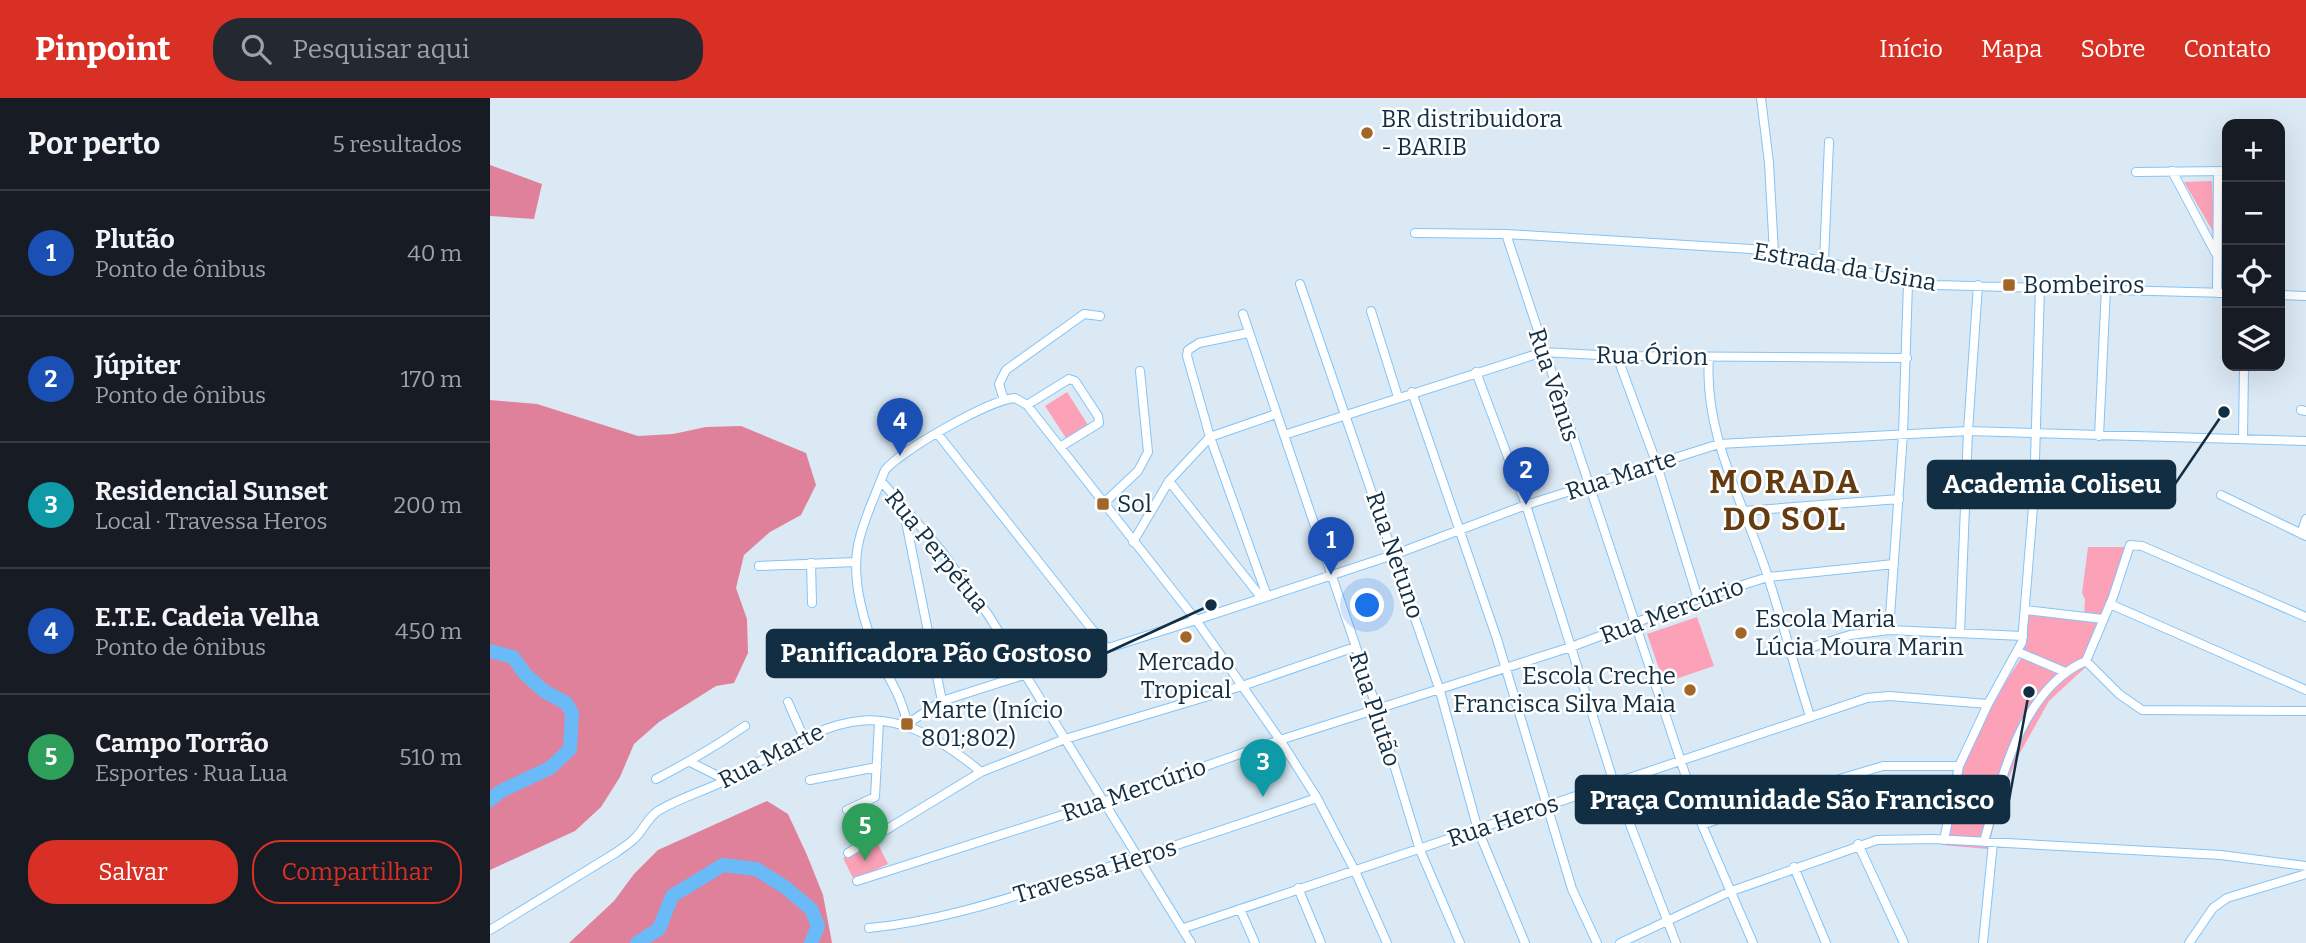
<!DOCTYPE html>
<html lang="pt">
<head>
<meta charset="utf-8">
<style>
  :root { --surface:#171b24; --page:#242831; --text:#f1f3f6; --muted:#9ea1a6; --line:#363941; --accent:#d93025 }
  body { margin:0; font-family:Bitter,serif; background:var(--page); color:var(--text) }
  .controls { position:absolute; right:21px; top:21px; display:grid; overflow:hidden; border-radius:14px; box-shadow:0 7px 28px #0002 }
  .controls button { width:63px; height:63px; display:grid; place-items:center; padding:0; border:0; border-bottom:2px solid var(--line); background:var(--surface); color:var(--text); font:35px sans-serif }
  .you { position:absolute; left:878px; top:508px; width:24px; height:24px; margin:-18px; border:5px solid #fff; border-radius:50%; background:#1a73e8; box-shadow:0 0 0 10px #1a73e833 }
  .badge { display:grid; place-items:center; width:46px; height:46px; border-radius:50%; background:var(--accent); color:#fff; font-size:23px; font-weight:700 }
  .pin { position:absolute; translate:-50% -58px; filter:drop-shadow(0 2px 4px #0008) }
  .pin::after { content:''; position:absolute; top:37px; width:24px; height:21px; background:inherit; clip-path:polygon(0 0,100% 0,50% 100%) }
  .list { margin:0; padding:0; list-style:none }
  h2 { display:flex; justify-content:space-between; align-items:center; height:91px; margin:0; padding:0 28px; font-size:30px }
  h2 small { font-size:23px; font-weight:400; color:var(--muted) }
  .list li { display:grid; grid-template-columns:46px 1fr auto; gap:21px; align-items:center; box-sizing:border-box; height:126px; padding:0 28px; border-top:2px solid var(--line) }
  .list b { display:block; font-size:26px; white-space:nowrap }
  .list p { margin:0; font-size:23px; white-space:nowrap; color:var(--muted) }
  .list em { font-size:23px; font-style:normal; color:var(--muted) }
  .actions { display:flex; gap:14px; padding:21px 28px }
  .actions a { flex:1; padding:16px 0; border:2px solid var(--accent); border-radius:28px; text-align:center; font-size:24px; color:var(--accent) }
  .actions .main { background:var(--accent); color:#fff }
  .icon { flex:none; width:38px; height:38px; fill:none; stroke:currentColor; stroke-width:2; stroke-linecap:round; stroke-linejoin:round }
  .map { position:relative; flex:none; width:1816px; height:845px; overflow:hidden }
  header { display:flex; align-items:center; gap:42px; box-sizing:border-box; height:98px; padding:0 35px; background:var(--accent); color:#fff }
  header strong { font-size:33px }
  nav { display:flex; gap:38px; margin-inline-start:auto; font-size:24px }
  .search { width:490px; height:63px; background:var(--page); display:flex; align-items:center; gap:18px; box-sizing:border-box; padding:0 24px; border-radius:28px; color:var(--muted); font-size:26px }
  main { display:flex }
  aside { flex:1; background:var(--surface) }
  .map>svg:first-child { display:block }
  .green { fill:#fca2b8 }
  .forest { fill:#df819a }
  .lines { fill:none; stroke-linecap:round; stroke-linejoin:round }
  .river { stroke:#6abaf8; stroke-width:14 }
  .minor-casing { stroke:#80c5fb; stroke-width:10 }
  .minor { stroke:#fff; stroke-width:8 }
  .poi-dot { fill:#a26728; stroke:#fff; stroke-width:2.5 }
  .labels { text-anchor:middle; stroke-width:5; stroke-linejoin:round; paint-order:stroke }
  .poi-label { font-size:24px; fill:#112e43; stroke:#fff; text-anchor:start }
  .street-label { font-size:24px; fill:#112e43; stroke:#fff }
  .district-label { font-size:32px; font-weight:bold; letter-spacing:2px; fill:#643c0f; stroke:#fff }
  .leader { fill:none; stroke:#112e43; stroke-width:2.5 }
  .callout-dot { fill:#112e43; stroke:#fff; stroke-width:2.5 }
  .callout { fill:#112e43; stroke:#112e43; stroke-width:2.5 }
  .callout-label { font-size:26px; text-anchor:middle; font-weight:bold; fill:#fff }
</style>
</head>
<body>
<header>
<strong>Pinpoint</strong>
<div class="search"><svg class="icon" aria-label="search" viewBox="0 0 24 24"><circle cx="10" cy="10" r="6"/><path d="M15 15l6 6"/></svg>Pesquisar aqui</div>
<nav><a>Início</a><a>Mapa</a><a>Sobre</a><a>Contato</a></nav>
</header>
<main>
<aside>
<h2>Por perto<small>5 resultados</small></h2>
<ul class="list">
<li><span class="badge" style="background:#1a4fb4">1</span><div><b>Plutão</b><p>Ponto de ônibus</p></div><em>40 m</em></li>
<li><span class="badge" style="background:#1a4fb4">2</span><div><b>Júpiter</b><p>Ponto de ônibus</p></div><em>170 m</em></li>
<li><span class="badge" style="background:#0f9aa8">3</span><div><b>Residencial Sunset</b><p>Local · Travessa Heros</p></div><em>200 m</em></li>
<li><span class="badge" style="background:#1a4fb4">4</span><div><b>E.T.E. Cadeia Velha</b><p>Ponto de ônibus</p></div><em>450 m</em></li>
<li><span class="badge" style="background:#2e9e5b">5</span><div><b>Campo Torrão</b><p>Esportes · Rua Lua</p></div><em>510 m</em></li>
</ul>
<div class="actions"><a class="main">Salvar</a><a>Compartilhar</a></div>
</aside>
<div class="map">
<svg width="1816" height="845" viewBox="0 0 1816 845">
  <rect width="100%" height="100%" fill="#dbe9f4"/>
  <path class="green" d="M1722,83l2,52 -30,-51z
    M577,294l21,33 -22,13 -21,-32z
    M1598,449h44l-43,117 -40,37 -33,59 -15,38 -13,51 -47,-4 18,-71 33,-71 31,-48 4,-42 57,6 1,-20 -3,-6z
    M1207,519l17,49 -50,17 -17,-49z
    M387,744l11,22 -34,16 -11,-22z"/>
  <path class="forest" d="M0,67l52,19 -8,35 -44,-3z
    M0,302l47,4 101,32 35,-2 33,-7 35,-1 65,27 10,32 -15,30 -31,17 -26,23 -8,33 11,31 1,34 -14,30 -18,3 -57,36 -25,22 -14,33 -19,30 -26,24 -85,39z
    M277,703l21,13 19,41 16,40 9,48h-263l45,-42 20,-27 24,-24z"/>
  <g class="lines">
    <path class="river" d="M0,553l23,6 12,17 19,17 22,12 6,10 -2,36 -20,19 -49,23 -11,9
      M147,845l22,-14 13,-33 51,-31 33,4 29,18 26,22 7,17 -7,17"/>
    <defs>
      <path id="minor" d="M1271,0l8,65 5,90
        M1682,73l43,81
        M1646,74l91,-1
        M925,135l91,1 245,15 73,12 84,22 28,2 291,8
        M1016,136l196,591 51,118
        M1334,163l5,-119
        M810,186l140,407 38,139 47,113
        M1727,195l1,-121
        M1790,197l26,1
        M881,213l27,86
        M753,216l134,395 43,141 40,93
        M758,235l-49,10 -11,7 -1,6 23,81 57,159
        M1127,258l39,106 42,137
        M1219,259c-6,78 36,148 59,220 15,46 27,93 42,139
        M986,274l50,133 88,278 62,160
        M922,294l85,247 75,250 25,54
        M514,302l-5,-16 7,-14 78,-56 16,2
        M537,307l42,-26 6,2 23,35 1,7 -39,24
        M1811,312l5,1
        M447,335l169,214
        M794,337l259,-83 74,4 290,2
        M1609,338l7,-148
        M1753,341l1,-73
        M391,383l58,67 50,68 202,327
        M679,383l92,116
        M1731,397l85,41
        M1476,402l68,-5
        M613,406l35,-33 10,-19 -8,-81
        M1254,413l155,-12
        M414,414l38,189
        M1811,436l5,-15
        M643,444l36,-61 41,-44 66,-23
        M321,465l1,40
        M269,468l96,-4
        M1620,506l196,86
        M1535,512l78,9
        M1399,532l14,-196 5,-151
        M1470,535l8,-202 10,-146
        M1528,554l45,19
        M1300,556l60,-19 39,-5 134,6
        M1596,563l33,33 23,16 164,1
        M298,604l15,34
        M417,626l35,-23 254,-81 200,-66 130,-49 193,-61 249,-13 338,10
        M417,626c-4,-25 -16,-41 -27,-64 -15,-31 -29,-79 -22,-115 5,-25 18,-51 27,-75 17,-20 104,-70 130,-72l12,7 169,215 84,120 37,58 38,73 32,72
        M200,664l36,18
        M166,681c31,-16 60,-33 89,-53
        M320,682l67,-13
        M357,712l28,-13 4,-75
        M1212,727l71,-26 110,-33h76
        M1454,742l15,-74 29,-62 34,-62 12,-147 6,-209
        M1494,744c17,-62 37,-153 102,-181l27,-64 17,-52 12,1 164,71
        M1368,746l46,99
        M358,755l133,-81 84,-33 177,-53 113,-39
        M1304,769l32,76
        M367,783l246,-79 177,-62 291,-93 127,-48 70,-22 126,-13
        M808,790l23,55
        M750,811l15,34
        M379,830c65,-6 128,-26 191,-46 86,-26 171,-55 257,-84
        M694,830l683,-230 22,-2 99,8
        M0,832l127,-78c5,-4 12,-8 17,-13 9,-8 14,-22 24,-28 21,-13 47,-20 68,-31 106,-57 149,-96 255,-8
        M1130,845l109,-51 148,-52 57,-1 287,16 85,11
        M1493,845l10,-100
        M1699,845l24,-35 14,-10 79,-24"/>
    </defs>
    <use href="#minor" class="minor-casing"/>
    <use href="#minor" class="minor"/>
  </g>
  <g class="poi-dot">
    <circle cx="877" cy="35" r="7"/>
    <rect x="1512" y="180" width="14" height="14" rx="3.5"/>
    <rect x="606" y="399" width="14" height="14" rx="3.5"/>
    <circle cx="1251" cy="535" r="7"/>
    <circle cx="696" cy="539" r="7"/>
    <circle cx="1200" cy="592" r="7"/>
    <rect x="410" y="619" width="14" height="14" rx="3.5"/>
  </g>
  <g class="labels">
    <g class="poi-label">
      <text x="891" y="29">BR distribuidora<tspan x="891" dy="28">- BARIB</tspan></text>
      <text x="1533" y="195">Bombeiros</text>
      <text x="627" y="414">Sol</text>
      <text x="1265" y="529">Escola Maria<tspan x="1265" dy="28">Lúcia Moura Marin</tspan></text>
      <text x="696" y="572" text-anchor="middle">Mercado<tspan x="696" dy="28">Tropical</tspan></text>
      <text x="1186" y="586" text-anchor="end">Escola Creche<tspan x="1186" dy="28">Francisca Silva Maia</tspan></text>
      <text x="431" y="620">Marte (Início<tspan x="431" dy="28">801;802)</tspan></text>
    </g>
    <g class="street-label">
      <text transform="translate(1355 169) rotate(10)" y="8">Estrada da Usina</text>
      <text transform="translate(1162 258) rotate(1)" y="8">Rua Órion</text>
      <text transform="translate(1064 287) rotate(72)" y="8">Rua Vênus</text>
      <text transform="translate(1131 377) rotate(-18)" y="8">Rua Marte</text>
      <text transform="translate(447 453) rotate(51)" y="8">Rua Perpétua</text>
      <text transform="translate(905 457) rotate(71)" y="8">Rua Netuno</text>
      <text transform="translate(1182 513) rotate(-20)" y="8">Rua Mercúrio</text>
      <text transform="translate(885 611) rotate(72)" y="8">Rua Plutão</text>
      <text transform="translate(281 658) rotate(-27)" y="8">Rua Marte</text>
      <text transform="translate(644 692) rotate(-19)" y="8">Rua Mercúrio</text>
      <text transform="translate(1013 723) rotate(-19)" y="8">Rua Heros</text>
      <text transform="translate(605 773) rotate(-17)" y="8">Travessa Heros</text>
    </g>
    <g class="district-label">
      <text x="1295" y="395">MORADA<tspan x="1295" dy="37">DO SOL</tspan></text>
    </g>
  </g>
  <path class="leader" d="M1734 314L1685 386M721 507L616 555M1539 594L1519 702"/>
  <g class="callout-dot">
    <circle cx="1734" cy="314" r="7"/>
    <circle cx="721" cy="507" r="7"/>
    <circle cx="1539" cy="594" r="7"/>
  </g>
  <g class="callout">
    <rect x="1438" y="363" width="247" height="47" rx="7"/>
    <rect x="277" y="532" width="339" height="47" rx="7"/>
    <rect x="1086" y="678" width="433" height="47" rx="7"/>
  </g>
  <g class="callout-label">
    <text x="1562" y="395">Academia Coliseu</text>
    <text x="446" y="564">Panificadora Pão Gostoso</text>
    <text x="1302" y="711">Praça Comunidade São Francisco</text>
  </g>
</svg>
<div class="controls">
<button>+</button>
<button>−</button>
<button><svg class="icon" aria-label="locate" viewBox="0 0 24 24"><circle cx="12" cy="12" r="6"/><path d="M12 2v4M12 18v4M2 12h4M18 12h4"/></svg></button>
<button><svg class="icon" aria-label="layers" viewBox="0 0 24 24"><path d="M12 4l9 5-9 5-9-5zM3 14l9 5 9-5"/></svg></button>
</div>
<div class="you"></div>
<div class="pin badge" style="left:841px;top:477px;background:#1a4fb4">1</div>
<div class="pin badge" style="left:1036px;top:407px;background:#1a4fb4">2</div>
<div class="pin badge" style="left:773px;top:699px;background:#0f9aa8">3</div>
<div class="pin badge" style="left:410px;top:358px;background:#1a4fb4">4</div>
<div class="pin badge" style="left:375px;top:763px;background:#2e9e5b">5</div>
</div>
</main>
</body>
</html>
